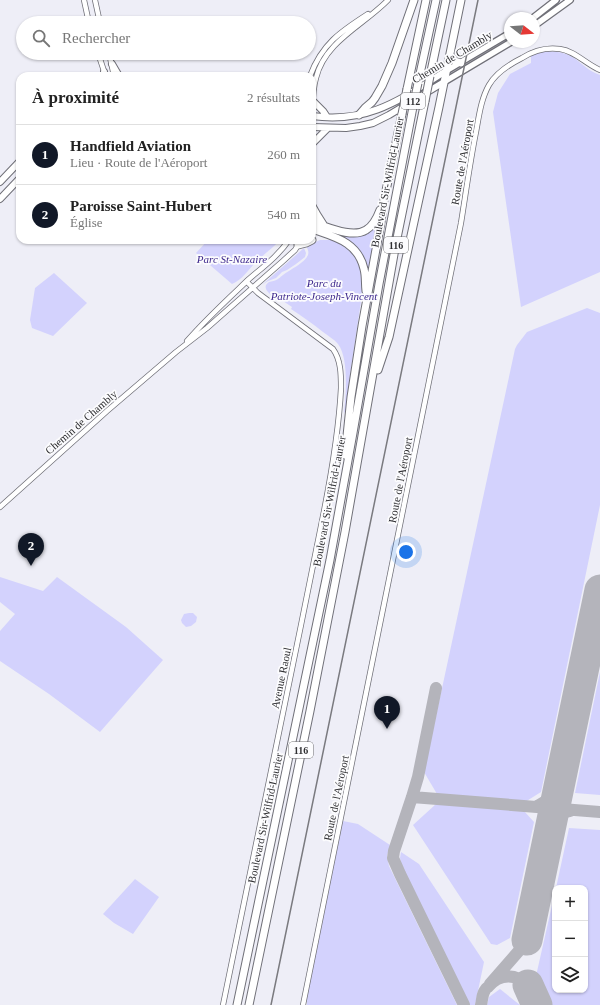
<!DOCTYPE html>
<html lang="fr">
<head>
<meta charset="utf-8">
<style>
  :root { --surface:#fff; --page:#f6f6f6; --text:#222; --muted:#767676; --line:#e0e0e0; --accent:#111827 }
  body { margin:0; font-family:"Times New Roman",serif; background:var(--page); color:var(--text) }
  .controls { position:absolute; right:12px; bottom:12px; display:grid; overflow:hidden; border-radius:8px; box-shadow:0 1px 3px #0004 }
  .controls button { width:36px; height:36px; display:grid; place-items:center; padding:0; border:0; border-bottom:1px solid var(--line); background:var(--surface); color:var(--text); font:20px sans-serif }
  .compass { position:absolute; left:504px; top:12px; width:36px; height:36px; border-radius:50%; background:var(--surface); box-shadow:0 1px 3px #0004; rotate:107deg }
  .you { position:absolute; left:406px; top:552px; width:14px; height:14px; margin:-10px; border:3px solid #fff; border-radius:50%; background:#1a73e8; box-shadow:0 0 0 6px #1a73e833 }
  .badge { display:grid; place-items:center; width:26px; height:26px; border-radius:50%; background:var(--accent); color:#fff; font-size:13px; font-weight:700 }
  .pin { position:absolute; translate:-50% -33px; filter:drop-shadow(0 1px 2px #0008) }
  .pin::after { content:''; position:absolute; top:21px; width:14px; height:12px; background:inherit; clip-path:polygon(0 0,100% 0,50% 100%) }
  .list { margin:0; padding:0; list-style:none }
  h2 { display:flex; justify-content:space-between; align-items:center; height:52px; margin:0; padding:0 16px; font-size:17px }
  h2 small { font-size:13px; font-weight:400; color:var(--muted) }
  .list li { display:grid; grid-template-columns:26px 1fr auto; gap:12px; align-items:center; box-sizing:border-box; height:60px; padding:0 16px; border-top:1px solid var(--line) }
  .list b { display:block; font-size:15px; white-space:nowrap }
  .list p { margin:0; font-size:13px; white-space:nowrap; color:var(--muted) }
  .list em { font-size:13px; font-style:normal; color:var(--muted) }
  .icon { flex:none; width:22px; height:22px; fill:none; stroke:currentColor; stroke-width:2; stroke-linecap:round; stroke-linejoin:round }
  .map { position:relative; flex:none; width:600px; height:1005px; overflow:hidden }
  .search { position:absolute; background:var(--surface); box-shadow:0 1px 3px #0004; left:16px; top:16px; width:300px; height:44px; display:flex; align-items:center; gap:10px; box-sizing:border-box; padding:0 14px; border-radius:22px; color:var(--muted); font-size:15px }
  .panel { position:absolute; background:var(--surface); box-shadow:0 1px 3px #0004; left:16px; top:72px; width:300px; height:172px; border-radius:12px }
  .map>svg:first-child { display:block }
  .green { fill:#d3d2fd }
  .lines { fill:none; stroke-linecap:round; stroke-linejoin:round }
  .taxiway { stroke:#b4b4bb; stroke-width:12 }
  .runway { stroke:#b4b4bb; stroke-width:31 }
  .tertiary-casing { stroke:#707078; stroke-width:6 }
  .secondary-casing { stroke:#707078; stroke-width:8 }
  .primary-casing { stroke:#707078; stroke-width:8 }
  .motorway-casing { stroke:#707078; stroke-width:9 }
  .tertiary { stroke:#fff; stroke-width:4.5 }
  .secondary { stroke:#fff; stroke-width:5.5 }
  .primary { stroke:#fff; stroke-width:6 }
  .motorway { stroke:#fff; stroke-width:7 }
  .rail { stroke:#7a7a7f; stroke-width:1.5 }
  .motorway-bridge-casing { stroke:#707078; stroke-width:9; stroke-linecap:butt }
  .motorway-bridge { stroke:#fff; stroke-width:7 }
  .labels { text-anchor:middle; stroke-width:3.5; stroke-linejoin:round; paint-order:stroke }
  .shield { fill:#fcfcfe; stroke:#6c6c6f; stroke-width:1 }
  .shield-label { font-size:10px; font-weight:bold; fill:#2f2f32 }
  .street-label { font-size:11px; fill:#2f2f32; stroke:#fcfcfe }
  .park-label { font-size:11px; font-style:italic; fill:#3e298d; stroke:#fcfcfe }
</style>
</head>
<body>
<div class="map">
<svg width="600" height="1005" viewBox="0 0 600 1005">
  <rect width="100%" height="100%" fill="#eeeef7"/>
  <path class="green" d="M540,52c12,-1 23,-1 34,6 9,6 14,13 26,17v197l-79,35 -28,-195 5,-19 12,-19 21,-11v-8z
    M375,224l2,1 -9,59 -8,-31 -48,-28 30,9z
    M208,240h72c-7,8 -16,14 -24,22 -8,8 -14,18 -24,22l-36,-31z
    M320,240h11l12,4 14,13 7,24 -14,94 -3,33 -3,5c2,-17 5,-55 -6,-69 -4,-5 -10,-8 -15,-12 -10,-8 -21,-16 -32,-23l1,-2 -9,-6 -1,1c-5,-3 -24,-13 -13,-20 3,-1 6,-1 9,-3 3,-2 2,-2 5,-4 6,-5 22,-12 25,-20 1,-3 0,-6 -2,-9z
    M304,248l2,5 -1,4 -9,7 -9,6 -5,2 -6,6 -8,3 -6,4z
    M54,273l33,30 -34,33 -21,-8 -2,-8 5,-32z
    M587,308l13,5v192l-59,287 -16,10 -88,-8 -13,-22 91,-423 2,-4 10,-13z
    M0,577l43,14 14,-14 69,50 37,33 -63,72 -51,-38 -49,-33v-30l15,-17 -15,-12z
    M189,613h4l4,4 -1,5 -5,4 -5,1 -4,-4 -1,-3 3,-6z
    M600,672v123l-25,-2z
    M436,804l88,7 10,11 -24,116 -13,7 -6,-1 -78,-119z
    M343,821l15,3 32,21 -3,11 2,10 68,139h-150v-6z
    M569,828l31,2v175h-50l-14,-29 19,-84v98h30v-102h-29z
    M401,852l18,12 65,98 -9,43h-5l-68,-137 -2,-10z
    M135,879l24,18 -26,37 -19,-11 -11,-9z
    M500,989l20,16h-33l2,-8z"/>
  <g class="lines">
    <path class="taxiway" d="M436,688l-18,89 -6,20 -18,54 -1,7 7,16 64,131
      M412,797l188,15
      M536,807l10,-6 14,-15
      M551,827c4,-9 9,-15 19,-16
      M490,984l34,-39 3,-5
      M481,1005c1,-4 1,-9 3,-13 1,-2 2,-4 4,-5 9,-11 20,-13 32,-8"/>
    <path class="runway" d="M527,940l73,-350
      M528,985l9,20"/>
    <defs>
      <path id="tertiary" d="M84,0l5,23
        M95,0l5,23
        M98,53l7,21
        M109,53l5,23
        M310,76c12,-32 30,-44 58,-62
        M312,120c1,-14 0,-29 4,-42 9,-37 48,-53 72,-78
        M187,341c19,-22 41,-42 62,-62 14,-12 29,-23 40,-39
        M0,507l107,-96 69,-59 31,-24 76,-67 12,-11 6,-10
        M223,1005c25,-125 51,-250 77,-375 8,-40 16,-79 24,-119 8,-41 15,-82 17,-123 0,-13 0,-28 -8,-39l-75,-56 -11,-11
        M303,1005l158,-782c5,-31 9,-61 15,-91 3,-16 5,-33 13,-47 7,-12 21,-21 33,-27 11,-7 24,-11 38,-9 15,2 26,15 40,21"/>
      <path id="secondary" d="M533,18l23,-18
        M534,26l36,-26
        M446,71l64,-38
        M444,82l67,-40"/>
      <path id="primary" d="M112,64l7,12
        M104,72v4
        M313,101l10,10 4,6
        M312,116c57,8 89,-17 134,-45
        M312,127l34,1 14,-2 13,-3 16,-8 55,-33
        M312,144l16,-16
        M0,182l20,-21
        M0,199l20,-21"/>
      <path id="motorway" d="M450,56l5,5 6,2
        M430,76l16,-76
        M418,83l18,-83
        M407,89l19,-89
        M359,115l6,-7 7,-6 3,-4 7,-12 10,-23 22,-63
        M312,206l5,9 7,11
        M312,222c14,4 40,17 54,8 7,-4 11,-12 14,-20
        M312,229c23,8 46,13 52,40 2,7 1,14 2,22
        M298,245l8,-2 6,-3
        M378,370l11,-33 8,-37 42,-193 22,-107
        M345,455l6,-58 11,-71 19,-104 2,-17 19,-91
        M237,1005l93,-445 23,-127 26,-149 34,-177
        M249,1005l61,-294 35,-179 51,-289 29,-142"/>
    </defs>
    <use href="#tertiary" class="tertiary-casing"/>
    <use href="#secondary" class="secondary-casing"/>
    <use href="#primary" class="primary-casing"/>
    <use href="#motorway" class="motorway-casing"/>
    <use href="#tertiary" class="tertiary"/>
    <use href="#secondary" class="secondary"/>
    <use href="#primary" class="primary"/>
    <use href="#motorway" class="motorway"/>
    <path class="rail" d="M271,1005l207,-1005"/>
    <defs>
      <path id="motorway-bridge" d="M425,101l5,-25
        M413,107l5,-24
        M402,114l5,-25"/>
    </defs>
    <use href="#motorway-bridge" class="motorway-bridge-casing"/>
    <use href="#motorway-bridge" class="motorway-bridge"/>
  </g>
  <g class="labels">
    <g class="shield">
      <rect x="401" y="93" width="24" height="16" rx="3"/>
      <rect x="384" y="237" width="24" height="16" rx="3"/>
      <rect x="289" y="742" width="24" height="16" rx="3"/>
    </g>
    <g class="shield-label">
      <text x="413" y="105">112</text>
      <text x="396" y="249">116</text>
      <text x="301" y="754">116</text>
    </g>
    <g class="street-label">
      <text transform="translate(452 57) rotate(-31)" y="4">Chemin de Chambly</text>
      <text transform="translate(462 162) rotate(-80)" y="4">Route de l'Aéroport</text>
      <text transform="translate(387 182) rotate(-79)" y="4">Boulevard Sir-Wilfrid-Laurier</text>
      <text transform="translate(81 422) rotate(-41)" y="4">Chemin de Chambly</text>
      <text transform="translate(400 480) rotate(-79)" y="4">Route de l'Aéroport</text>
      <text transform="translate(329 501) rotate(-79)" y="4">Boulevard Sir-Wilfrid-Laurier</text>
      <text transform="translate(281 678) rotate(-78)" y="4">Avenue Raoul</text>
      <text transform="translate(336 798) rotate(-78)" y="4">Route de l'Aéroport</text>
      <text transform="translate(265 818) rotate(-78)" y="4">Boulevard Sir-Wilfrid-Laurier</text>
    </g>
    <g class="park-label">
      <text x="232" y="263">Parc St-Nazaire</text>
      <text x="324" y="287">Parc du<tspan x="324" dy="13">Patriote-Joseph-Vincent</tspan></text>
    </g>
  </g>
</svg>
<div class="controls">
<button>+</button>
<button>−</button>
<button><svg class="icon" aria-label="layers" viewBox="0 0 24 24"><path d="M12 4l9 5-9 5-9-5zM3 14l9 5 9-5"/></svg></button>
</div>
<svg class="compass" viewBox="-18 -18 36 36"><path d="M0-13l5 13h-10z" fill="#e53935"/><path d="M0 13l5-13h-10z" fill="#767676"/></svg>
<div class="you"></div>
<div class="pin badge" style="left:387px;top:729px">1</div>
<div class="pin badge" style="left:31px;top:566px">2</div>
<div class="search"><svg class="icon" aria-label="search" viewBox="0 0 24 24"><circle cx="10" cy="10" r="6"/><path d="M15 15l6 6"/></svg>Rechercher</div>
<section class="panel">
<h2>À proximité<small>2 résultats</small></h2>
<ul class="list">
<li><span class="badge">1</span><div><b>Handfield Aviation</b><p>Lieu · Route de l'Aéroport</p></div><em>260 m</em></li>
<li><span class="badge">2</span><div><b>Paroisse Saint-Hubert</b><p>Église</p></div><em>540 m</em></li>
</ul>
</section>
</div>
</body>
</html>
